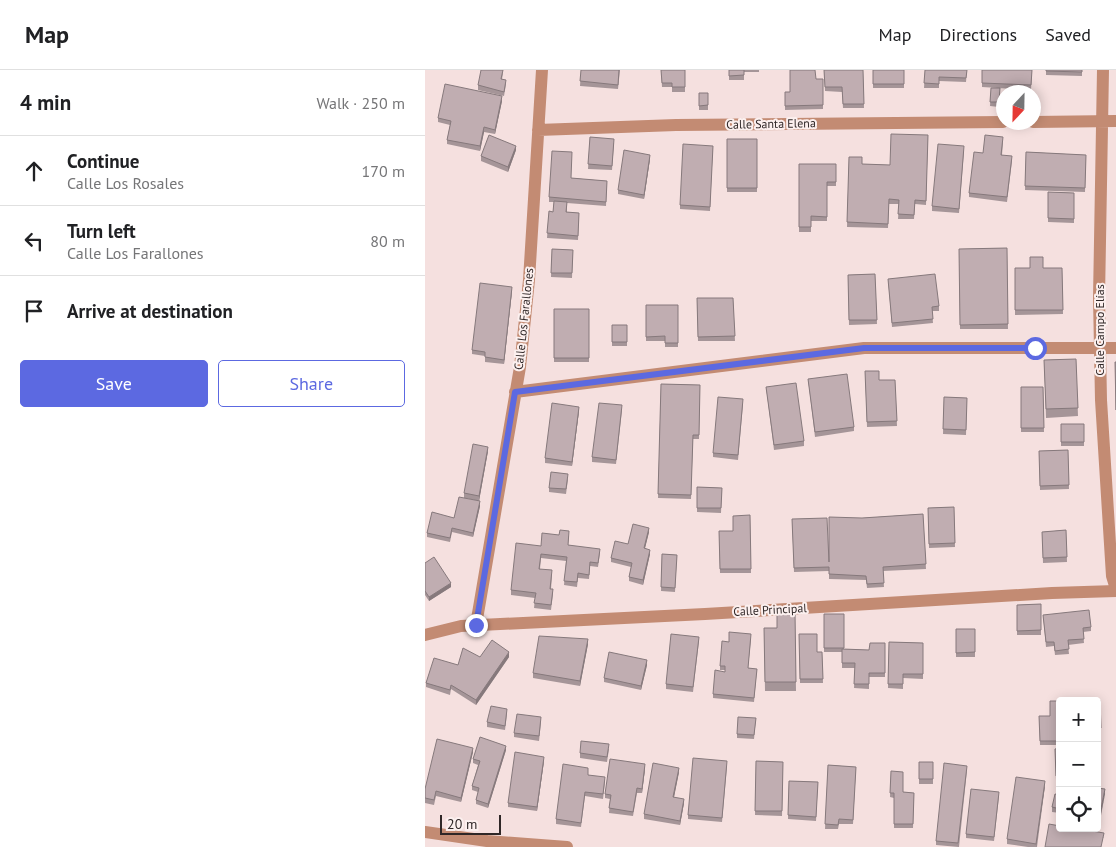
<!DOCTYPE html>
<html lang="en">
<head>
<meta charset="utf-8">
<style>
  :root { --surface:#fff; --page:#f6f6f6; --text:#202124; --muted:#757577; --line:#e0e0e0; --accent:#5c69e1 }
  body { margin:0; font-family:"PT Sans",sans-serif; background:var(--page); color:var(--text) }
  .controls { position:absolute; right:15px; bottom:15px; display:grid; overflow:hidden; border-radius:5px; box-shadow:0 2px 12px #0003 }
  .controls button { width:45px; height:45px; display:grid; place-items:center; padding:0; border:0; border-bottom:1px solid var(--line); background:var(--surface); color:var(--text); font:25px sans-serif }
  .compass { position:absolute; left:571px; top:15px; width:45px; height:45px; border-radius:50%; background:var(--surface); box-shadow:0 2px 12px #0003; rotate:202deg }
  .scale { position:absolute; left:15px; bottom:12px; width:61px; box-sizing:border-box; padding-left:5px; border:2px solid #2f2727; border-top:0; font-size:14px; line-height:18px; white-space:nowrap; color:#2f2727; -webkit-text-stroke:4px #fcf0ef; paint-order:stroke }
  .stop { position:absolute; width:15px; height:15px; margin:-11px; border:4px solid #5c69e1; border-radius:50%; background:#fff }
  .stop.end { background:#5c69e1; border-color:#fff; box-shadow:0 1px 5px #0008 }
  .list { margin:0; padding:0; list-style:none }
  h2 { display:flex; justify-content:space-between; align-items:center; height:65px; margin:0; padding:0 20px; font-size:21px }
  h2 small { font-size:16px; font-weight:400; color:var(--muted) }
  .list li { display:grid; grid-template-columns:32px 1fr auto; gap:15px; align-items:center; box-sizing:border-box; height:70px; padding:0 20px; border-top:1px solid var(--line) }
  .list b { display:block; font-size:19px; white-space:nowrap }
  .list p { margin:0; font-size:16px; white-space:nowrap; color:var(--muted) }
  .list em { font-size:16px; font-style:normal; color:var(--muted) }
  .actions { display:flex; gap:10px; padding:15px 20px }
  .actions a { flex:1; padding:11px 0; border:1px solid var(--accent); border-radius:5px; text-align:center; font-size:18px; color:var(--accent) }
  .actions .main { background:var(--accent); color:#fff }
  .icon { flex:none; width:28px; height:28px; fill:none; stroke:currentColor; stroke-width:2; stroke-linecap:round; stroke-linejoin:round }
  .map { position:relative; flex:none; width:691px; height:777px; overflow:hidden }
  header { display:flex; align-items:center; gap:30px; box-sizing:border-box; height:70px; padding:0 25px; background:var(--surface); border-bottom:1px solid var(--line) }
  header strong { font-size:24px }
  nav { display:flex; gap:28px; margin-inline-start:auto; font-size:18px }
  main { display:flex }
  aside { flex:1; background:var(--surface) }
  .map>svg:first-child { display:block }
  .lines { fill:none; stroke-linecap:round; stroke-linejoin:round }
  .street { stroke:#c38b73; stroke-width:12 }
  .wall { fill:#a59598 }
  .shaded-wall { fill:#86797c }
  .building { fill:#c0adb1; stroke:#86797c }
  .route { stroke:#5c69e1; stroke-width:6 }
  .labels { text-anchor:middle; stroke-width:4; stroke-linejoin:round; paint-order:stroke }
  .street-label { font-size:12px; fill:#2f2727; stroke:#fcf0ef }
</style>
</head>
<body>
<header>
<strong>Map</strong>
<nav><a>Map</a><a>Directions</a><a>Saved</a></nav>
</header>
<main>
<aside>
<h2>4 min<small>Walk · 250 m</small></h2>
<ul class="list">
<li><svg class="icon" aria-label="ahead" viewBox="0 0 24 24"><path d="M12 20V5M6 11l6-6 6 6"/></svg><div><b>Continue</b><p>Calle Los Rosales</p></div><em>170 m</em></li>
<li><svg class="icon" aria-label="left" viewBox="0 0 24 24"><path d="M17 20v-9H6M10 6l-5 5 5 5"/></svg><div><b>Turn left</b><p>Calle Los Farallones</p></div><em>80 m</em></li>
<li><svg class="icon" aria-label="arrive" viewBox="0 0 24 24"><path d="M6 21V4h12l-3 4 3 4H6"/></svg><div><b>Arrive at destination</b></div></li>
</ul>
<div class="actions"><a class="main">Save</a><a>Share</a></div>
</aside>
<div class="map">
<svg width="691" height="777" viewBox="0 0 691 777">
  <rect width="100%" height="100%" fill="#f5e0df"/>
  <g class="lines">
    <path class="street" d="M678,0l-4,228 2,102 11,176 4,13
      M608,52l83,-1
      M113,60l138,-5 327,-3
      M90,322l349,-44h252
      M51,555l44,-258 9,-87 13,-210
      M0,565l36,-9 244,-12 347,-21 64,-2
      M0,762l62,9 80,6"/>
  </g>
  <path class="wall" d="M156,0h39l-2,19 -38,-3z
    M236,0h24v22h-13v-5h-10z
    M304,0h30v2h-15v8h-15z
    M399,0h39l1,38h-21l-1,-16 -17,-1z
    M448,0h31v18h-31z
    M500,0h42l-1,12 -27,-1v7h-15z
    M557,0h50l-1,20 -49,-3z
    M621,0h36v6l-36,-1z
    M78,3l-1,6 4,5 -2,12 -26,-6v-5z
    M391,9h7v30l-38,1v-18h5z
    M566,18h9l-1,19 -9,-1z
    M274,23h9v17h-9z
    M77,31l-7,33 -11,-2 -4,19 -33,-7v-4l3,-15 -12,-3v-4z
    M503,65l-2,70 -11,-1 -1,15h-16l1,-15h-10l-1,24 -41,-1 2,-70 13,7 28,1z
    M165,67l24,6 -2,27 -24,-1z
    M302,69h30v53h-30z
    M578,72l-1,13 10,6 -5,41 -38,-5v-4l14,-40z
    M288,76l-3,65 -30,-2v-4z
    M91,80l-8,22 -27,-11v-5z
    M539,81l-5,62 -27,-2v-5z
    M601,82l60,3 -1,37 -60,-2z
    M225,89l-6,40 -26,-5v-4z
    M374,94h37v22h-9v35h-16v11h-12z
    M146,108l36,3 -1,25 -39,-3v9l12,1 -1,27 -31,-2 2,-27 4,1 1,-10h-5v-5z
    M623,122l26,1v30l-26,-1z
    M582,178l1,81h-48l-1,-80z
    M127,179l21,1 -1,28 -21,-1z
    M590,198h47l1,46 -48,1z
    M450,204l2,50 -28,1 -1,-50z
    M463,209l51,27v5h-7l1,12 -41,4z
    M87,221l-8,73 -19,-2v-6l-13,-2v-4z
    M272,228h36l2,43h-37z
    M221,235h32v42h-13v-6h-19z
    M129,239h35v53h-35z
    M187,255h15v21h-15z
    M651,289l2,57 -32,2 -2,-58z
    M440,301l14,9h16l2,46 -30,1z
    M383,309l46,48v4l-39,6z
    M236,314l39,1 -1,54h-6l-2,60 -33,-1z
    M341,317l38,54v5l-30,4z
    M596,317h22l1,45h-23z
    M519,327l23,1 -1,37 -23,-1z
    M318,334l-5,56 -25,-3v-4z
    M197,340l-6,54 -24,-2v-5z
    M154,341l-7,55 -27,-3v-5z
    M636,354h23v22h-23z
    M643,380l1,39 -29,1 -1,-39z
    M63,381l-9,50 -14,-3 15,8 -7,31 -21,-5 -2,10 -23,-5v-4l27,-15 10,-20v-5z
    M143,409l-2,15 -17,-2v-4z
    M272,417l25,1 -1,25 -24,-1z
    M529,437l1,40 -26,1 -1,-40z
    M498,444l3,55 -43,2 1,16 -17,1 -1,-8 -37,-1v-8l-35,1 -2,-53 37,43 33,-44z
    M325,445l1,58h-31l-1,-42h14z
    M641,460l1,32 -24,1 -1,-31z
    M224,462l-4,16 5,6 -7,31 -14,-4v-4l2,-10 -20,-5v-4l17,-14z
    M134,465l10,1 -1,9 32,8 -2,14 -8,-1 -1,13 -11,-1 -1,9 -13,-2 2,-24 -25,-3 -1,11 12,6 -1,14 2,5 -2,16 -17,-2 1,-10 -24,-3v-5l30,-44z
    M237,484l15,1 -2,37 -14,-1z
    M0,493l26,24 -22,14 -4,-6z
    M616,534v31h-24v-30z
    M370,543l1,78h-31l-1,-63h13z
    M399,544h20v35l25,1 16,-7v34h-16v12l-15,-1 1,-20h-13v-16h-18z
    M618,545l48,12v4l-8,1 1,11 -16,2 1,9 -14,1 -1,-9 -8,1z
    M531,559h19v28h-19z
    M374,564l18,18h5l1,31h-23z
    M326,569l-3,29 9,1 -3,33 -41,-4v-4l12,-22v-2h-5v-4l9,-24z
    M274,571l-6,51 -27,-3v-5z
    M464,572l34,1v36l-20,-1v11l-15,-1z
    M163,574l-8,42 -47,-8v-5z
    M55,587h29l-33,48 -25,-16 -1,6 -24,-8v-4l32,-18z
    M222,595l-6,25 -37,-8v-4z
    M675,630l1,33h-4v-32z
    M635,631v44h-20l-1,-29h11z
    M82,644l-2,16 -18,-3v-5z
    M331,648l-2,21 -17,-1v-4z
    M116,652l-2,19 -25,-4v-4z
    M635,678v33h-4l-1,-32z
    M184,679l-2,13 -27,-4v-5z
    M81,680l-18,58 -12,-4v-4l2,-8 -6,-2v-4l6,-21 -5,-2v-4z
    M48,682l-12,50 -25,-6 -2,9 -9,-2v-14z
    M119,691l-7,50 -29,-4v-4z
    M331,691l27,1 -1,54 -27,-1z
    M494,692h14v22h-14z
    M403,695l28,2 -3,57h-14l-1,5h-13z
    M302,696l-5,56 -34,-3v-4z
    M220,699l-3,24h-5l-4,23 -24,-3 1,-14 -5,-1v-4z
    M542,700l-8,77 -23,-2v-4z
    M466,701l12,21 11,1 -1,35h-19v-30l-4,-1z
    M254,702l-5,25 10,6 -4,22 -36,-6v-5z
    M163,705l17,7 -2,17 -18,-3 -4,31 -25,-3v-5z
    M364,711l29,1 -2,39 -28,-2z
    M620,716l-8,61h-9l-21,-3v-5z
    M680,724l-7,38 6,6 -44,-10h37z
    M635,725v18l-8,-1v-5z
    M574,726l-5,45 -28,-3v-4z"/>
  <path class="shaded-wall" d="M77,26v5l-7,33v-4z
    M59,57v5l-4,19v-5z
    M91,76v4l-8,22v-5z
    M225,85v4l-6,40v-4z
    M87,217v4l-8,73v-4z
    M154,337v4l-7,55v-4z
    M63,377v4l-9,50v-5z
    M55,431v5l-7,31v-4z
    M224,458v4l-5,20v-4z
    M225,480v4l-7,31v-5z
    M26,513v4l-22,14v-4z
    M163,569v5l-8,42v-5z
    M84,582v5l-33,48v-5z
    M222,590v5l-6,25v-4z
    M81,676v4l-18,58v-4z
    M48,678v4l-12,50v-4z
    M119,687v4l-7,50v-4z
    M220,694v5l-3,24v-4z
    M254,698v4l-6,30v-5z
    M620,711v5l-9,61v-3z
    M680,719v5l-8,39v-5z
    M259,729v4l-4,22v-4z"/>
  <path class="building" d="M56,0h22l-2,9 5,1 -2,12 -26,-7z
    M156,0h38l-1,15 -38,-4z
    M236,0h24v17h-13v-4h-10z
    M304,0h15v5l-15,1z
    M365,0h25l1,9h7v26l-38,1v-14h5z
    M399,0h39l1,34h-21l-1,-17h-17z
    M448,0h31v14h-31z
    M500,0h42l-1,8 -27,-1v7l-15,-1z
    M557,0h50l-1,15 -49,-2z
    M621,0h36v2l-36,-1z
    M20,14l57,12 -7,34 -11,-3 -4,19 -33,-6 4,-19 -13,-3z
    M566,18h9l-1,14h-9z
    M274,23h9v12l-9,1z
    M466,64l37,1 -2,66 -11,-1 -1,15 -16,-1 1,-14 -10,-1 -1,25 -41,-2 2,-65h13v7l28,1z
    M64,65l27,11 -8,21 -27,-11z
    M560,65l18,2 -2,18 11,1 -5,41 -38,-4 5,-41 9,1z
    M165,67l24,2 -2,27 -24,-2z
    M302,69h30v49h-30z
    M258,74l30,2 -3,61 -30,-2z
    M513,74l26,2 -5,63 -27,-3z
    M199,80l26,5 -6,40 -26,-5z
    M127,81l20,1 -1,26 36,3 -1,21 -57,-5z
    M601,82l60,3 -1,33 -60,-2z
    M374,94h37v18h-9v35l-16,-1v11h-12z
    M623,122l26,1v26l-26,-1z
    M129,131l13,1 -1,10 13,1 -1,23 -31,-3 2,-22 4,1z
    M582,178l1,76 -48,1 -1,-76z
    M127,179l21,1 -1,23h-21z
    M605,187h13v11h19l1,42h-48v-42h15z
    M450,204l2,46h-28l-1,-45z
    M510,204l4,32 -7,1 1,12 -41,4 -4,-44z
    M55,213l32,4 -8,73 -19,-3v-5l-13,-2z
    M272,228h36l2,38 -37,1z
    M221,235h32v38h-13v-7l-19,1z
    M129,239h35v49h-35z
    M187,255h15v17h-15z
    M651,289l2,49 -32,1 -2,-49z
    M690,292h1v48z
    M440,301h14v9h16l2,41 -30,1z
    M422,304l7,53 -39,5 -7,-53z
    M371,313l8,58 -30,4 -8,-58z
    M236,314l39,1 -1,50h-6l-2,60 -33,-1z
    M596,317h22l1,41h-23z
    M293,327l25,2 -5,56 -25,-2z
    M519,327l23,1 -1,32 -23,-1z
    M127,333l27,4 -7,55 -27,-4z
    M174,333l23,2 -6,55 -24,-3z
    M636,354h23v18h-23z
    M48,374l15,3 -9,49 -15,-3z
    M643,380l1,35 -29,1 -1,-35z
    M126,402l17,2 -2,15 -17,-1z
    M272,417l25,1 -1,20h-24z
    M34,427l21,4 -7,32 -21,-5 -2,10 -23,-5 5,-21 22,6z
    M529,437l1,36 -26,1 -1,-36z
    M498,444l3,50 -43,3 1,16 -17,1 -1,-8 -37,-2v-7l-35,1 -2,-49 35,-1 2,44v-45l33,1z
    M325,445l1,54h-31l-1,-38h14v-15z
    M208,454l16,4 -5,20 6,2 -7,30 -14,-3 3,-14 -21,-5 4,-17 13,3z
    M135,460l9,1 -1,14 32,4 -2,14 -8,-1 -1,13 -11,-2 -1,9 -13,-1 3,-24 -26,-3 -2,15 13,1 -2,19h3l-2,16 -17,-2 2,-10 -25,-3 5,-47 25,3 1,-13 17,2z
    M641,460l1,27 -24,1 -1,-26z
    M237,484l15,1 -2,33 -14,-1z
    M9,487l17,26 -22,14 -4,-6v-28z
    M616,534v26l-24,1v-26z
    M664,540l2,17 -8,1 1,11 -16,1 1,9 -14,2 -1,-9h-8l-3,-27z
    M370,543l1,69h-31l-1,-54h13v-14z
    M399,544h20v34h-20z
    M531,559h19v23l-19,1z
    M304,562l22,2 -3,34 9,1 -3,29 -41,-4 2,-24 10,2v-6h-5l2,-25 7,1z
    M246,564l28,3 -6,50 -27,-3z
    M374,564h18v18h5l1,27h-23z
    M114,566l49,3 -8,42 -47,-8z
    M67,570l17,12 -33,48 -25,-15 -1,5 -24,-7 8,-25 24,7 5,-17 17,9z
    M464,572l34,1v31h-20v10h-15z
    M445,573h15v30h-16v11h-15l1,-21h-13v-14l27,1z
    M184,582l38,8 -6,26 -37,-8z
    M675,630l1,28 -4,1v-28h-28z
    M625,631h10v40h-20l-1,-25h11z
    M66,636l16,3 -2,17 -18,-4z
    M92,644l24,3 -2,19 -25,-3z
    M313,647l18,1 -2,17 -17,-1z
    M55,667l26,9 -18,58 -12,-4 3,-12 -7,-2 8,-25 -7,-2z
    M12,669l36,9 -12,50 -25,-7 -2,9 -9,-2v-9z
    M156,671l28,3 -2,13 -27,-4z
    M635,678v28h-4l-1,-27z
    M90,682l29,5 -7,50 -29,-4z
    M268,688l34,3 -5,57 -34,-3z
    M185,689l35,5 -3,25 -5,-1 -4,24 -24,-4 2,-13 -6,-1z
    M331,691l27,1 -1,49h-27z
    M494,692h14v17h-14z
    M228,693l26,5 -6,29 11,2 -4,22 -36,-7z
    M519,693l23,3 -9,77 -22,-2z
    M138,694l25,4v7l17,2 -2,17 -18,-2 -4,31 -25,-4z
    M403,695l28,2 -3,53 -14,-1 -1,6 -13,-1z
    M466,701l12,1v20l11,1 -1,31h-19v-31h-4z
    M591,707l29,4 -9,63 -29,-5z
    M364,711l29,1 -2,35 -28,-2z
    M672,718l8,1 -8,39z
    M546,719l28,3 -5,45 -28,-3z
    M630,724l5,1v14l-8,-2z
    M624,754l11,2v2h13l31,5 -3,14h-56z"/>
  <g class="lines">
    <path class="route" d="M51,555l39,-233 349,-44h171"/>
  </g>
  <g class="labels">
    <g class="street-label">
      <text transform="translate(346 54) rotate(-1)" y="4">Calle Santa Elena</text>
      <text transform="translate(99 249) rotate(-84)" y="4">Calle Los Farallones</text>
      <text transform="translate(675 260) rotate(-90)" y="4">Calle Campo Elías</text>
      <text transform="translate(345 540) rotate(-3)" y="4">Calle Principal</text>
    </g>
  </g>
</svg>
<div class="controls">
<button>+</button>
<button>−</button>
<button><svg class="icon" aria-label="locate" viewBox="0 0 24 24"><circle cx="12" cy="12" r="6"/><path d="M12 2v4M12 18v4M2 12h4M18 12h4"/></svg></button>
</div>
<svg class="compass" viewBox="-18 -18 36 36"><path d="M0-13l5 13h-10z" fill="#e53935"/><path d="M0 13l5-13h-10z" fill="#757577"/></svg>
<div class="scale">20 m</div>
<div class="stop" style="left:610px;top:278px"></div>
<div class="stop end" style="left:51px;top:555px"></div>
</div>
</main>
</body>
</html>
